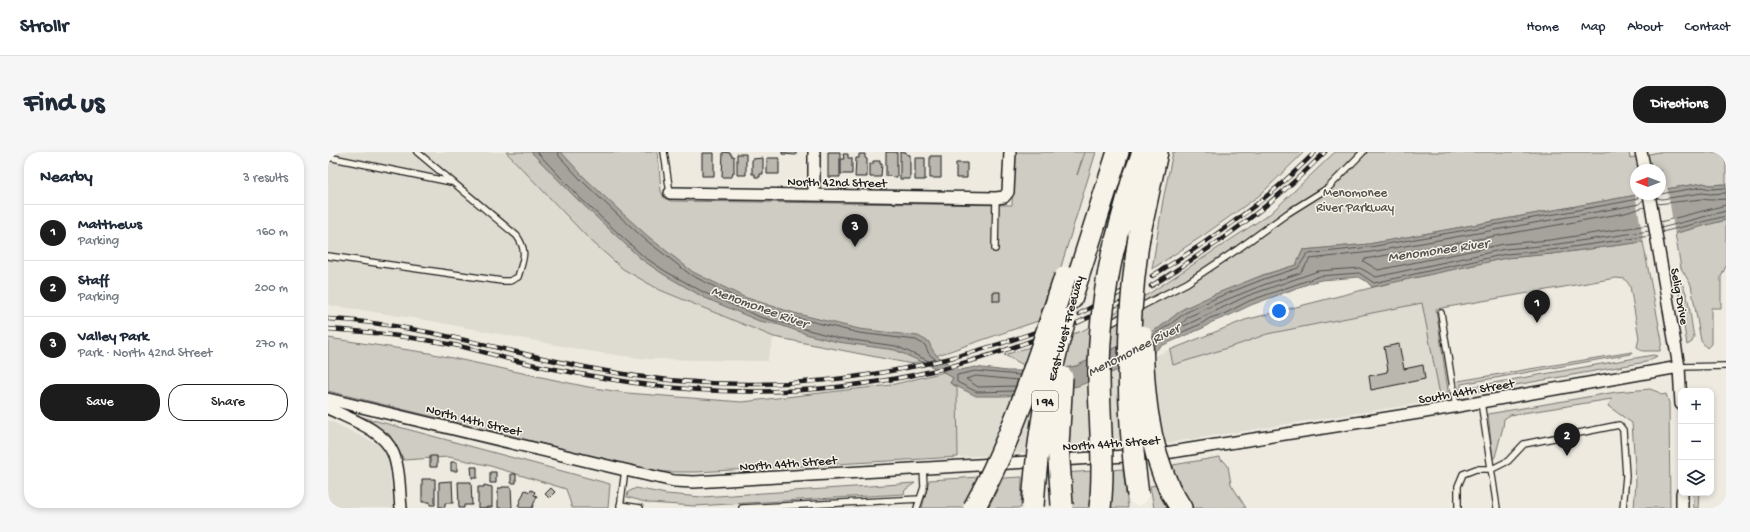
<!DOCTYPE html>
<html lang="en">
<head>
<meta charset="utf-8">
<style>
  :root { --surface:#fff; --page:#f6f6f7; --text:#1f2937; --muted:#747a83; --line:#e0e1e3; --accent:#1c1c1c }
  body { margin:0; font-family:"Gochi Hand",sans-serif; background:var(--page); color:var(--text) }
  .controls { position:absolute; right:12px; bottom:12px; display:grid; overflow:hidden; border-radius:8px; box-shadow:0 2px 6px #0003 }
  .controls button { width:36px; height:36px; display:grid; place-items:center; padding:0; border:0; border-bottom:1px solid var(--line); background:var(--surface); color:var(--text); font:20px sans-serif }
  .compass { position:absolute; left:1302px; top:12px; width:36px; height:36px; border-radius:50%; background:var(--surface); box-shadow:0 2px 6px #0003; rotate:270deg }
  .you { position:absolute; left:951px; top:159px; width:14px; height:14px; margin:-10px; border:3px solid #fff; border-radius:50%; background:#1a73e8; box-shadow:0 0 0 6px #1a73e833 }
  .badge { display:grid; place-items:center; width:26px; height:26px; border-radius:50%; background:var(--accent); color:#fff; font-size:13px; font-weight:700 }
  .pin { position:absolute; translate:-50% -33px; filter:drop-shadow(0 1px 2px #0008) }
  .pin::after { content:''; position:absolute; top:21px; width:14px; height:12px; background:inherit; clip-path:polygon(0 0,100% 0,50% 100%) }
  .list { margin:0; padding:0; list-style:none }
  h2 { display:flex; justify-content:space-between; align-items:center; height:52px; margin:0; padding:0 16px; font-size:17px }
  h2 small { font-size:13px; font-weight:400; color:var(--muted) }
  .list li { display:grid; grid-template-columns:26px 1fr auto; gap:12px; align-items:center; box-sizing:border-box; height:56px; padding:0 16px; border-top:1px solid var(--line) }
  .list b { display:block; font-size:15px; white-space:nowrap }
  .list p { margin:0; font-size:13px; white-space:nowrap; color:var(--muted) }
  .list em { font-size:13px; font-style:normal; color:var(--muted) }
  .actions { display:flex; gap:8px; padding:12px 16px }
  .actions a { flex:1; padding:9px 0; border:1px solid var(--accent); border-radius:16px; text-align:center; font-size:14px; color:var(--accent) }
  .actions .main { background:var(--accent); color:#fff }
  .icon { flex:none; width:22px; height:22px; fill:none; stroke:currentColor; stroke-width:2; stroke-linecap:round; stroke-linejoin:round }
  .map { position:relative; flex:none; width:1398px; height:356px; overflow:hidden; border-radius:16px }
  header { display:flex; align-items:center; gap:24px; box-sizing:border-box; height:56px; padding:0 20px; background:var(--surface); border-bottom:1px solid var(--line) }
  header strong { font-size:19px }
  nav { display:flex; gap:22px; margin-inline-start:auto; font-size:14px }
  .intro { display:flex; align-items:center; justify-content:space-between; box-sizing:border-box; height:96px; padding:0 24px }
  h1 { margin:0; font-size:28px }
  .button { padding:10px 18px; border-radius:16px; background:var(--accent); color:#fff; font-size:14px; font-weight:700 }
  main { display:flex; gap:24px; padding:0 24px }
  aside { flex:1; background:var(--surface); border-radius:16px; box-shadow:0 2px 6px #0003 }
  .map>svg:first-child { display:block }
  .built { fill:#dedbd1 }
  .green { fill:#cfccc3; stroke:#767470 }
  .water { fill:#a6a39d; stroke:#6f6d69 }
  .pier { fill:#eeeae0 }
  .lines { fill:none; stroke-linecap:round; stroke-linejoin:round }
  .shore { stroke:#535250; stroke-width:1 }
  .building { fill:#bab7af; stroke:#1c1c1c }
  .service-casing { stroke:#1c1c1c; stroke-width:8 }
  .minor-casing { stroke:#1c1c1c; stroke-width:14 }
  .motorway-casing { stroke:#1c1c1c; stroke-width:24 }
  .service { stroke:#f7f3e8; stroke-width:5.5 }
  .minor { stroke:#f7f3e8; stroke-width:11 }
  .motorway { stroke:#f7f3e8; stroke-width:21 }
  .rail-casing { stroke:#1c1c1c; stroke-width:4.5 }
  .rail { stroke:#f7f3e8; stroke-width:3; stroke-dasharray:9; stroke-linecap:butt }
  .motorway-bridge-casing { stroke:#1c1c1c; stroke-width:24; stroke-linecap:butt }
  .motorway-bridge { stroke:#f7f3e8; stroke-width:21 }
  .labels { text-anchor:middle; stroke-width:3; stroke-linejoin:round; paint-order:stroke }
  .shield { fill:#f7f3e8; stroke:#5e5c59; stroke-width:1 }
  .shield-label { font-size:12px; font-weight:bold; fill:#1c1c1c }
  .street-label { font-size:13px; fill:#1c1c1c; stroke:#f7f3e8 }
  .park-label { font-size:13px; fill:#52514e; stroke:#f7f3e8 }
  .water-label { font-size:14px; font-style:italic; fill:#535250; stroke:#f7f3e8 }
</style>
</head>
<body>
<header>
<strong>Strollr</strong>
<nav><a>Home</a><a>Map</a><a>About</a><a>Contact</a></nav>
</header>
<div class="intro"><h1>Find us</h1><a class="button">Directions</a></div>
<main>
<aside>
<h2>Nearby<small>3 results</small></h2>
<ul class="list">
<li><span class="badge">1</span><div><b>Matthews</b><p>Parking</p></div><em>160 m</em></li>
<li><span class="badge">2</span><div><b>Staff</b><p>Parking</p></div><em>200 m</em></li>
<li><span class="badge">3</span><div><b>Valley Park</b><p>Park · North 42nd Street</p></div><em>270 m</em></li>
</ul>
<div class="actions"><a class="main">Save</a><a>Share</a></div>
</aside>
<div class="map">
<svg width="1398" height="356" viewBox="0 0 1398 356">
  <rect width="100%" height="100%" fill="#eeeae0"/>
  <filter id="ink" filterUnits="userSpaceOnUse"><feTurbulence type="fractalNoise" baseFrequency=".025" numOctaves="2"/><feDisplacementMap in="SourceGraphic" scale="8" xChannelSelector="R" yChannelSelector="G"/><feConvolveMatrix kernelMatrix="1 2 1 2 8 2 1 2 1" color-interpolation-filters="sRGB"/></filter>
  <g filter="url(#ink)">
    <path class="built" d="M0,0h178l82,86 72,52 114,47 -7,24 -121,-2 -52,-7 -168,-32 -98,-15z
      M1090,125l23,123 -281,44 -43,4 -159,9 -1,-70 19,9 102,-10 167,-66z
      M0,268l53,26 4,6 4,8 4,48h-65z"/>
    <path class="green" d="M178,0h152l3,39 3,7 7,3 341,4 2,-53h70l-7,23 8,-23h11l-37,121 -10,15 -11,33 -126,43 -138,-27 -114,-47 -37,-21 -35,-31z
      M845,0h131l-44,43 -56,40 -52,34 11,-69z
      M1007,0h294l1,6 29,-6h67v32l-16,1 -7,-2 -43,7v-20h-24v24h6l-273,50 -66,6 -7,15 -33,10 -80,34 -24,19 -83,38 -27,5 -24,1 -3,-8 -18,-9 78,-24 68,-38 121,-80z
      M1398,68v46l-5,11v31h-10v36l-4,4 -6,-7 -10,-56 -10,-17 -6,-35z
      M1315,90l19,99 -2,10h-18l-5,-4 2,-9 -9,-52 -5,-7 -9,-1 -180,31 12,82 -2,8 -5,1 -19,-97 -155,31 -27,10 -67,21 -3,-15 75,-30 145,-37 116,-25 46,-4z
      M1348,124c14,12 14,43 18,61l-2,5 -5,3z
      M0,186l101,15 159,34 39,6 115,9 149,-17 53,-13 9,6 -3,5 7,4 1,70 -261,15h-32l-19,-3 -318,-78z
      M1304,200l-1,2 -170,30 1,11 -6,-12 2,-2z
      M1325,203l4,1 -11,6 -176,31v-6z
      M1322,237l8,3 4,3 4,-1 3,9 1,105h-36l2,-26 -4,-59 -24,-17 4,-7 -102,16 -6,4 -1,8 -8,30 -2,2 -5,-45 128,-22z
      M34,265l248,67 -2,24h-36l-6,-19 -79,-24 -38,-8 -45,3 -15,-26 -28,-15z
      M892,305l1,3 3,1 4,5 3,18 15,24h-58l-11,-19 -4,-24z
      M795,317l5,39h-19l2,-38z
      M765,319l-2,37h-22l-5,-35z
      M652,325l-12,31h-46l7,-28z
      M694,325l-1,31h-33l15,-30z
      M587,331l-10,7 -1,4 -209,12 -46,-3 -22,-6 1,-5 8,-4 30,6 36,3z
      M831,333l12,23h-17l-4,-22z
      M1365,341h6l-1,15h-4z"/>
    <path class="water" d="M203,0h30l23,25 37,35 29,26 43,34 51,25 50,16 65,16 59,7 11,6c5,16 17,20 31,28l15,-3 32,4h42l27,-5 83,-38 24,-19 32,-15 48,-19 33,-10 7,-15 66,-6 273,-50h18v-4l43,-7 7,2 16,-1v36l-83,22 -91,12 -46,4 -134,29 -6,-6 -7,-4 -38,3 -8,2 -62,23 -23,11 -16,6 -9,6 -42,18 -6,5 -4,6 -73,29 -24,4 -48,6h-30l-26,-13 3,-5 -9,-6 -49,-22 -57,-8 -29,-7 -29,-10 -21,-4 -56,-24 -40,-23 -22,-15 -65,-61z"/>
    <path class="pier" d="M1339,34l8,49 -31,9 -9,-50h25v-6z"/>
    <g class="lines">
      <path class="shore" d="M209,0l41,44 65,60 22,15 40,22 55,24 78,21 58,8 37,17 3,-1 -1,-3 -6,-5 -4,-9 -9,-5 -57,-7 -66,-16 -50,-16 -52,-26 -44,-34 -29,-26 -37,-35 -22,-24 -1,-4
        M1332,42l42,-7 8,2 16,-1
        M1328,46l6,1 40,-6 8,1 16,-1
        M1315,48l-4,4 -15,3 -253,45 -61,7 -10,14 -34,11 -48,19 -30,14 -6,7 2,2 63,-30 71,-25 42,-3 16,9 129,-28 46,-4 98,-14
        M1329,52l45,-5 8,1 16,-1
        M1317,55l-20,6 -260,46 -2,2 15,9 126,-26 46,-4 98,-15
        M1332,70l66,-17
        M1333,76l65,-17
        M1334,80l64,-16
        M825,183l19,-12 13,-10 31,-15 48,-19 34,-11 9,-14 63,-7 253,-45 14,-3 3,-5
        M826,194l5,-4 42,-18 9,-6 16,-5 23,-12 71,-25 39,-3 15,10 132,-29 45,-4 99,-14
        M688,234l-38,1 -12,-8 10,-3 42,4
        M686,239l-37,1 -20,-10v-7l18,-4 45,4"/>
    </g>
    <path class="building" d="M395,0l8,1v3h3v17h-1l-1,4h-10z
      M454,0h14v3l-14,-1z
      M500,0h12v25h-12z
      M558,0h11v25l-11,-1z
      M572,0h6v2l4,1v24h-10z
      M374,1h12v23h-12z
      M409,2h9v21h-9z
      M515,2h5v4h4v16h-11v-15h3z
      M531,2h6v4l2,1v18h-12l1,-19h3z
      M602,4h11v22h-11z
      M435,6v16h-3v3h-5v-3h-3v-15z
      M439,6h12v16h-12z
      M587,6h10v22h-10z
      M545,9h7v3h2l-1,13h-11v-13h3z
      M628,11h11v15h-11z
      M665,140h7v9h-7z
      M1071,192l5,25 19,-4 2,14 -54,11 -2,-14 18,-4v-2h1l-4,-23z
      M102,304h7v11h-7z
      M123,310h6v9h-6z
      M143,315h6v11h-5z
      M162,320h6v11h-6z
      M183,322h5v9h-5z
      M94,327h13v26h-5v-3h-8z
      M124,329l1,22h-8v4h-6v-25z
      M130,330h13l1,23h-8v3h-5z
      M156,333l8,2v20l-14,1v-21h6z
      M174,335h9l1,21h-14v-20h4z
      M223,336l4,4 -6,6 -4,-4z
      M197,338l5,2 1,-2 4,2 -1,3 3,1 -5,12h-11l-3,-2z"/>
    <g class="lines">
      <defs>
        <path id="service" d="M336,0l6,41
          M0,5l123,25
          M667,97l1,-51
          M0,104l174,25h8l8,-4c5,-18 10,-25 -1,-41l-100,-84
          M808,157l51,-26 51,-34 50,-36 40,-25 35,-36
          M1113,161l15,94
          M778,174l21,-12
          M1351,215l47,-1
          M1153,250l16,106
          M592,347l4,-12 -1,-19
          M292,353l20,3
          M292,356l5,-38
          M414,356l178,-9 -3,9
          M1130,356v-22l5,-12 13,-5h16l16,-8 16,-17 95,-19 4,5 3,46 -3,32"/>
        <path id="minor" d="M1313,0l4,18
          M342,41l326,5 8,-1 4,-5 2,-40
          M486,42v-42
          M1321,42l30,173 2,37
          M0,247l297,71 49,11 20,1 465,-28 266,-42 254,-45
          M0,256c21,11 55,21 65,45 7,17 6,37 8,55
          M1354,341v15"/>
        <path id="motorway" d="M811,85l18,-85
          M785,99l19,-69 11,-30
          M743,147l47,-147
          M842,338l11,18"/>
      </defs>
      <use href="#service" class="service-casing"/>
      <use href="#minor" class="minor-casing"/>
      <use href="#motorway" class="motorway-casing"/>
      <use href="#service" class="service"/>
      <use href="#minor" class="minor"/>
      <use href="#motorway" class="motorway"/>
      <defs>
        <path id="rail" d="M824,124c58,-35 115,-75 163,-124
          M823,134c63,-39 122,-81 174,-134
          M788,143l5,-3
          M786,154l6,-3
          M751,162l18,-10
          M0,167c90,4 184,35 272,51 152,29 297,12 441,-40
          M749,171l19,-9
          M0,177c42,3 85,8 126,16 21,4 42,11 63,16 39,9 79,16 118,22 134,20 277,5 403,-45"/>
      </defs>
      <use href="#rail" class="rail-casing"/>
      <use href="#rail" class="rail"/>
      <defs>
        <path id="motorway-bridge" d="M814,184c1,52 5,106 28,154
          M734,225l-4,69 4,59
          M810,343c-12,-87 -12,-172 1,-258
          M705,354c4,-65 14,-125 32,-187
          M646,356c40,-73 65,-152 91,-231
          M772,356c5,-44 -1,-89 -1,-134 0,-41 5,-82 14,-123"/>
      </defs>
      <use href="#motorway-bridge" class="motorway-bridge-casing"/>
      <use href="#motorway-bridge" class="motorway-bridge"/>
    </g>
  </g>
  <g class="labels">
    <rect class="shield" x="704" y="239" width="26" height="20" rx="3"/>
    <g class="shield-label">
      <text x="717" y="253">I 94</text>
    </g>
    <g class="street-label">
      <text transform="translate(509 29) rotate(1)" y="5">North 42nd Street</text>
      <text transform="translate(1353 144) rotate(80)" y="5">Selig Drive</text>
      <text transform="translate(736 176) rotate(-75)" y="5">East-West Freeway</text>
      <text transform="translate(1138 238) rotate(-10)" y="5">South 44th Street</text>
      <text transform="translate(146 267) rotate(14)" y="5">North 44th Street</text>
      <text transform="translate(783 290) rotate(-4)" y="5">North 44th Street</text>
      <text transform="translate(460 310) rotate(-4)" y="5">North 44th Street</text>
    </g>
    <g class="park-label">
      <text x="1027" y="44">Menomonee<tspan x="1027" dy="15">River Parkway</tspan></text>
    </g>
    <g class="water-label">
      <text transform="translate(1110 97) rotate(-8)" y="5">Menomonee River</text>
      <text transform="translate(432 154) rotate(20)" y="5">Menomonee River</text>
      <text transform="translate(805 197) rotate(-27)" y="5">Menomonee River</text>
    </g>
  </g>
</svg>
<div class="controls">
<button>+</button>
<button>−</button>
<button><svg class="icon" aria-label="layers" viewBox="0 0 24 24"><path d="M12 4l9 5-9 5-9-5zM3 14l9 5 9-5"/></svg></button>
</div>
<svg class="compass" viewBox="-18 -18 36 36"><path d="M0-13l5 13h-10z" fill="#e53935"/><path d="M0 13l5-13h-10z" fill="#747a83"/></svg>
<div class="you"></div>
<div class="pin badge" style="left:1209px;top:171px">1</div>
<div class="pin badge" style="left:1239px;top:304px">2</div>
<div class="pin badge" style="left:527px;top:95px">3</div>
</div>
</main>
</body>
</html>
